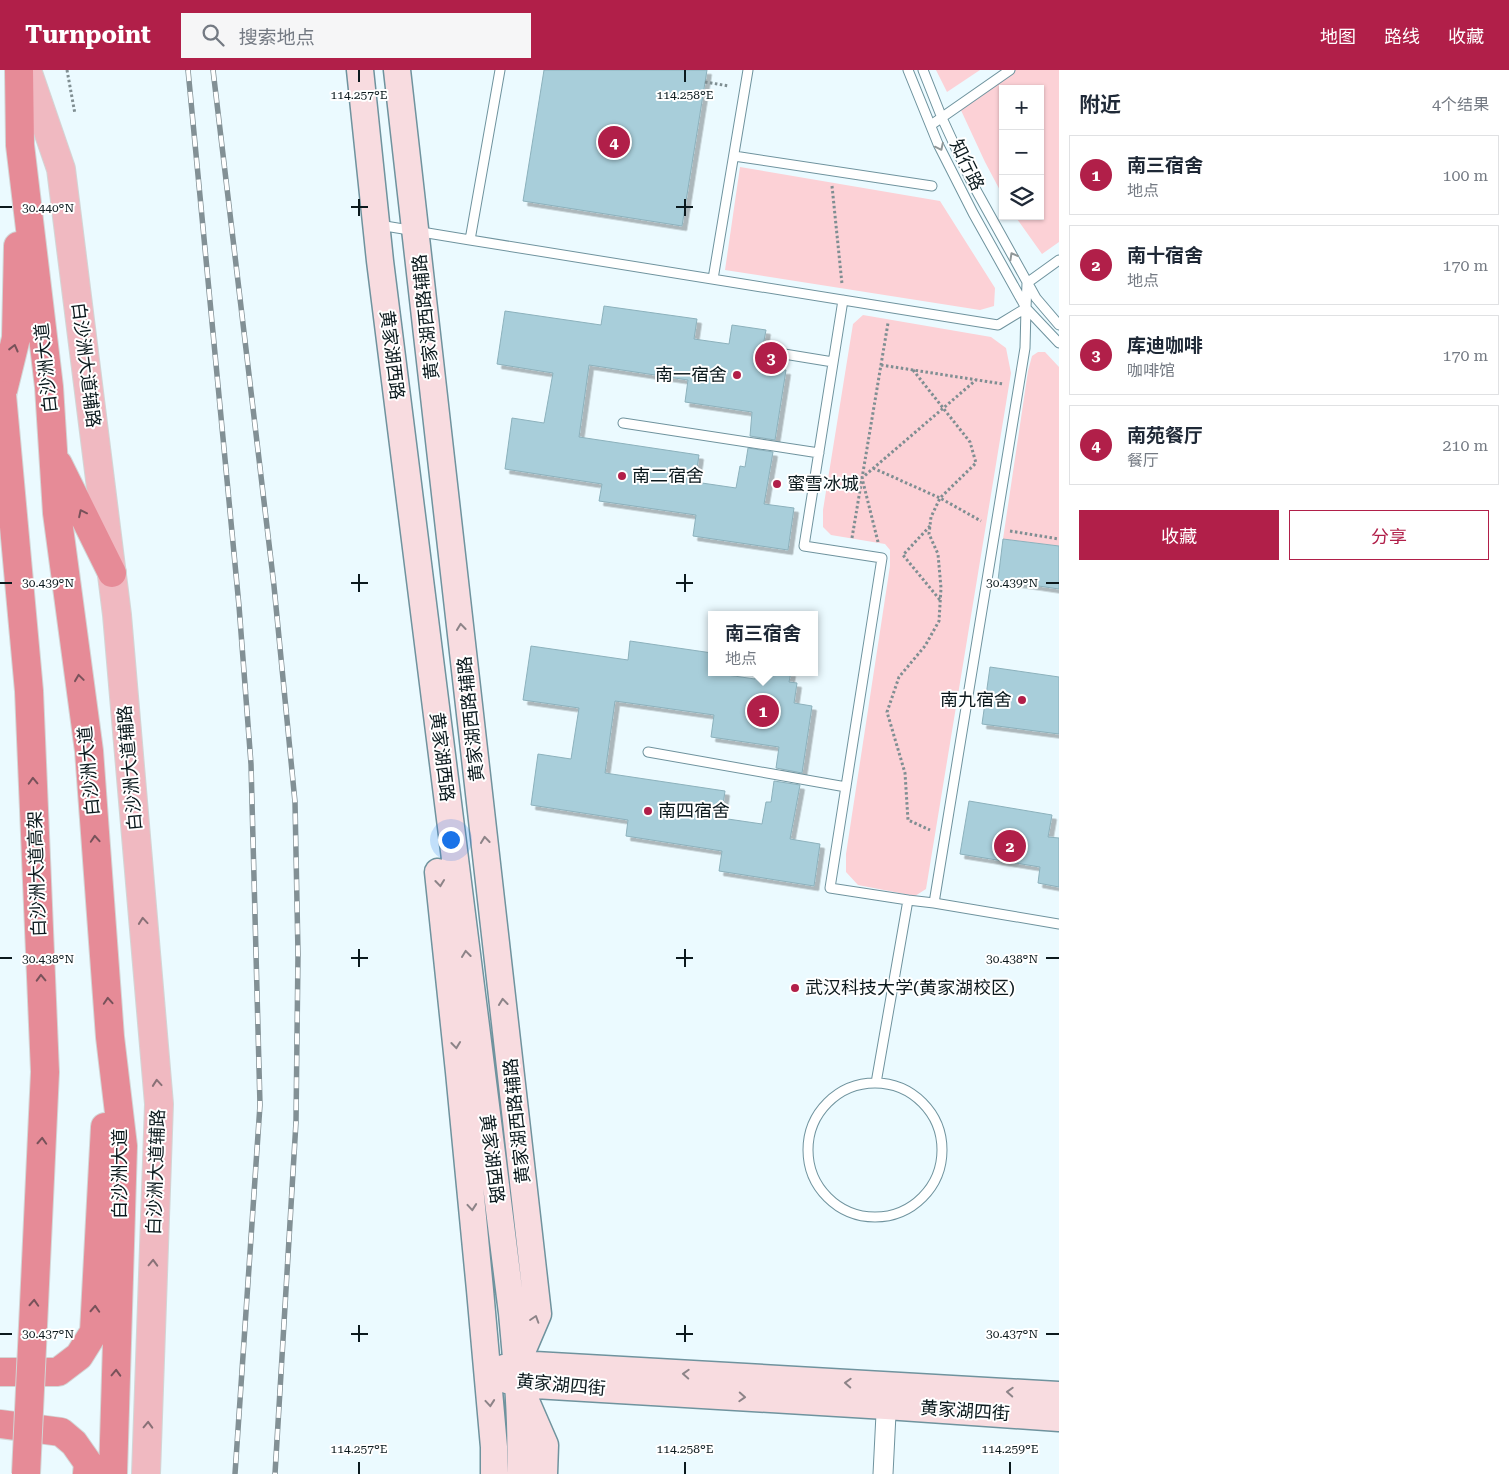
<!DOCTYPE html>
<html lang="zh">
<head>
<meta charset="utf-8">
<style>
  :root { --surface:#fff; --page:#f6f6f7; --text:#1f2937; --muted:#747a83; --line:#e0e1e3; --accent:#b11f49 }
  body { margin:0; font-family:"Roboto Serif","Noto Sans SC",serif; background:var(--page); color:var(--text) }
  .controls { position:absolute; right:15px; top:15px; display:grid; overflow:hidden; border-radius:0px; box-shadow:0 1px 4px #0004 }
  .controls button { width:45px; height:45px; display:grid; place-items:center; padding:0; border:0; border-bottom:1px solid var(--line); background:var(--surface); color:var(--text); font:25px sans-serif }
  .you { position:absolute; left:450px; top:769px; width:18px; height:18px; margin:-12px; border:4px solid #fff; border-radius:50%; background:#1a73e8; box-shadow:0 0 0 8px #1a73e833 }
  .badge { display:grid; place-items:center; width:32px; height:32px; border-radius:50%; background:var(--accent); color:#fff; font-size:16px; font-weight:700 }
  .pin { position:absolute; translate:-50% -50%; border:2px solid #fff; box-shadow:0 1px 5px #0006 }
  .popup { position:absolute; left:708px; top:541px; width:110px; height:65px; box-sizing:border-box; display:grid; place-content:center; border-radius:0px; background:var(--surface); filter:drop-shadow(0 1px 4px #0005); font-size:16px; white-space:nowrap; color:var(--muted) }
  .popup b { font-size:19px; color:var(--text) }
  .popup::after { content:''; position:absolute; left:50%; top:100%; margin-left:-10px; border:10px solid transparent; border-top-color:var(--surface) }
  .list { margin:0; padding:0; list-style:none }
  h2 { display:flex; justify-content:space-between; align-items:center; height:65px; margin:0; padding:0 20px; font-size:21px }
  h2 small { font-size:16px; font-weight:400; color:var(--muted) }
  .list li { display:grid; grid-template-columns:32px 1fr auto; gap:15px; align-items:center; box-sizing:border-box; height:80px; margin:0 10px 10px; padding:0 10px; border:1px solid var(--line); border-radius:0px }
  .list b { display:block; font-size:19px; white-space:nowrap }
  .list p { margin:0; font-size:16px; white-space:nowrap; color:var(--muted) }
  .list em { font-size:16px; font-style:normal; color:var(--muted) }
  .actions { display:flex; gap:10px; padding:15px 20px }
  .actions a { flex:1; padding:11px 0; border:1px solid var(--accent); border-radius:0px; text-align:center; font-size:18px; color:var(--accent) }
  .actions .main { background:var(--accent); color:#fff }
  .icon { flex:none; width:28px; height:28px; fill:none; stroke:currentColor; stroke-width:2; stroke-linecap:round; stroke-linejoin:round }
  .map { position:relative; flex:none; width:1059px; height:1404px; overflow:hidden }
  header { display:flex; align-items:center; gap:30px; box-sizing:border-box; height:70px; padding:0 25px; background:var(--accent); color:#fff }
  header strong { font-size:24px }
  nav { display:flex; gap:28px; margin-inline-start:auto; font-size:18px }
  .search { width:350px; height:45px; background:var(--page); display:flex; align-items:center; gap:12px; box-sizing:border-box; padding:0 18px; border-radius:0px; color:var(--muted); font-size:19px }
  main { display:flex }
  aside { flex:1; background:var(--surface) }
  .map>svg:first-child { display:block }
  .green { fill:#fcd1d6 }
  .building { fill:#a8ceda; stroke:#8cb1bc; filter:url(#shadow) }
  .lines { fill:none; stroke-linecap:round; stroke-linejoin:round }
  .lane-casing { stroke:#6f939e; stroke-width:11 }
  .street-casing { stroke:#6f939e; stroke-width:21 }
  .secondary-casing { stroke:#6f939e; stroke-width:29 }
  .primary-casing { stroke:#d3d6d6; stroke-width:30 }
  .highway-casing { stroke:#d3d6d6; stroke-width:30 }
  .path { stroke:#7f8e92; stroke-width:3; stroke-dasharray:2.5 2.5; stroke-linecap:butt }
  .lane { stroke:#fff; stroke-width:9 }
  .street { stroke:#fff; stroke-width:19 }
  .secondary { stroke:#f8dce0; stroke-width:26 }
  .primary { stroke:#f0b9c1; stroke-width:28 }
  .highway { stroke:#e68b97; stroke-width:28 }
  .rail-casing { stroke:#829095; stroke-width:5.5 }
  .rail { stroke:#fff; stroke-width:4; stroke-dasharray:11; stroke-linecap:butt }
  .highway-bridge-casing { stroke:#d3d6d6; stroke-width:30; stroke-linecap:butt }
  .highway-bridge { stroke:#e68b97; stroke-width:28 }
  .oneway { stroke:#919899 }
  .oneway2 { stroke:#78525a }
  .oneway3 { stroke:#8d8488 }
  .oneway4 { stroke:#897177 }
  .ticks { fill:none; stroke:#0b191d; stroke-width:2 }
  .poi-dot { fill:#b11f49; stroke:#fff; stroke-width:2 }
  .labels { text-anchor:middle; stroke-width:4; stroke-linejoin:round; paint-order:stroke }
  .street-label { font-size:18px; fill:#0b191d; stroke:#fff }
  .poi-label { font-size:18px; fill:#0b191d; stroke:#fff; text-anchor:start }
  .ticks-label { font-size:12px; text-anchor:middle; fill:#0b191d; stroke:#fff; stroke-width:4; stroke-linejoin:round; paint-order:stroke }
</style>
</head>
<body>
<header>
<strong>Turnpoint</strong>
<div class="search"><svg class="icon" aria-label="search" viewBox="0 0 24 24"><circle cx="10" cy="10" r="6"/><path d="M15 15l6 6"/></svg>搜索地点</div>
<nav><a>地图</a><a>路线</a><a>收藏</a></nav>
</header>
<main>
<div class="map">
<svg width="1059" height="1404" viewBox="0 0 1059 1404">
  <defs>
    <filter id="shadow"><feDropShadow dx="4.5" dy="4.5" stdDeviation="0" flood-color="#0004"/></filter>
  </defs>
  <rect width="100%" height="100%" fill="#ebfaff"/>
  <path class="green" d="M936,0h44l-33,22z
    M1010,0h49v172l-17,12 -27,-38h25v-127h-37v107l-18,-34 -26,-56z
    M740,97l200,34 55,87 -1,18 -14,4 -255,-40z
    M863,245l128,22 15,11 5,25 -85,516 -11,7 -57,-11 -12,-13v-18l44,-288v-16l-5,-6 -54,-9 -8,-8v-17l30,-186z
    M1038,282h7l14,15v179l-56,-7 25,-168 4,-15z"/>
  <path class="building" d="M544,0h163l-25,156 -159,-25z
    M604,236l93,13 -3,20 35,5 3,-19 34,5 -3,16 8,1 -3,21 1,4 5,3 5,-2 2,-3h5l-11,70 -25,-4 2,-24 -67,-10 3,-22 -99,-15 -10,72 120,18 -4,27 41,6 4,-22 5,1 3,-19 25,4 -9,52 30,4 -6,42 -95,-14 3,-21 -97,-14 3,-17 -97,-15 7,-51 32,5 9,-50 -56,-9 8,-53 96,14z
    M1003,469l56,7v43l-61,-9z
    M630,571l82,12v19h9l-1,2 35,5 1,-7h35l-2,10 8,1 -3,20 18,3 -10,67 -26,-5 3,-21 -68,-10 3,-22 -99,-14 -10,72 120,18 -4,27 41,6 4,-22h5l3,-21 26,4 -10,54 30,5 -6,42 -95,-15 3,-20 -96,-15 2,-16 -97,-15 7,-51 33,5 8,-51 -56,-8 8,-54 97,14z
    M990,597l69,10v57l-77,-10z
    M969,731l83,14 -4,22 11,1v49l-21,-4 2,-16 -80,-13z"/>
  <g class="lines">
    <defs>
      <path id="lane" d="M500,0l-30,170 528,85 28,-17 1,-25 32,-23
        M908,0l30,74 35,69 53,95 33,35
        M923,0l19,48 29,63 65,117 23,27
        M931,55l79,-55
        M734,86l198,30
        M379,155l91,15
        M713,209l35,-209
        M843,230l-39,246 78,12 -52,330 78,12
        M1026,238l-1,40 -91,555 125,21
        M775,299l3,-16 55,9
        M623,353l196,30
        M648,682l198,35
        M876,1013l32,-183 26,3
        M808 1080a67 67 0 1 1 134 0a67 67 0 1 1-134 0Z"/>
      <path id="street" d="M883,1404l4,-80"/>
      <path id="secondary" d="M360,0l20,191 132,1052c5,54 10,107 8,161
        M397,0l141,1244 -20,47
        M438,802l21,200 21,218 14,157v27
        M501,1299l16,-5 542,31
        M502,1308l16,6 368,22 173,12
        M525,1329l20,46 -1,29"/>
      <path id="primary" d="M27,0l34,99 56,446 42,489 -13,370"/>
      <path id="highway" d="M19,0l1,75 29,242 8,126 32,238 21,286 13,109 -10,328
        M2,325l14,-57 2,-92
        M58,394l54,109
        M0,1302h58l21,-16 15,-24 11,-205
        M0,1354l61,8 13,11 14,20 -1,11"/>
    </defs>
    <use href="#lane" class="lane-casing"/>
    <use href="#street" class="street-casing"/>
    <use href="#secondary" class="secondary-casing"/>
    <use href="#primary" class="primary-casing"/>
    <use href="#highway" class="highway-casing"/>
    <path class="path" d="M67,0l8,44
      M705,12l24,4
      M832,116l10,98
      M881,295l122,19
      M913,300l57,72 6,21 -36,35 -9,19 -2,17 9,20 3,34 -2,33 -14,25 -26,31 -12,35 18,61 3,47 22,10
      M873,398l67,30 41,23
      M930,456l-27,29 37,45
      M1010,461l49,8
      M852,468l36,-215
      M878,472l-16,-64 114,-98"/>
    <use href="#lane" class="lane"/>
    <use href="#street" class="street"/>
    <use href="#secondary" class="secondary"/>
    <use href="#primary" class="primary"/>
    <use href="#highway" class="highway"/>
    <defs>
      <path id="rail" d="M188,0l51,536 12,158 9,341 -25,369
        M213,0l61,516 21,216 3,152 -2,168 -21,352"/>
    </defs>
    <use href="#rail" class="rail-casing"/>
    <use href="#rail" class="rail"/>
    <defs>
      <path id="highway-bridge" d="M2,325l27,296 16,381 -19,402"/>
    </defs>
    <use href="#highway-bridge" class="highway-bridge-casing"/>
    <use href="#highway-bridge" class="highway-bridge"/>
  </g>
  <defs><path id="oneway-chevron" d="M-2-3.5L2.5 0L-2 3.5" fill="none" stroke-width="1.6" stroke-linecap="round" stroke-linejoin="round" transform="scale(1.25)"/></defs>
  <g class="oneway">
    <use href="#oneway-chevron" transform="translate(940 77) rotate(64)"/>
    <use href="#oneway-chevron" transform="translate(1013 186) rotate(-119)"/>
  </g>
  <g class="oneway2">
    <use href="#oneway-chevron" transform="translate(14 278) rotate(-76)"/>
    <use href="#oneway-chevron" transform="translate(82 443) rotate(-116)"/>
    <use href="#oneway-chevron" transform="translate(79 608) rotate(-98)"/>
    <use href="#oneway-chevron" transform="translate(33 711) rotate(-92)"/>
    <use href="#oneway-chevron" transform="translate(95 769) rotate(-94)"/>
    <use href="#oneway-chevron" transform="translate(41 908) rotate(-92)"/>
    <use href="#oneway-chevron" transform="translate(108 931) rotate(-94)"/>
    <use href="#oneway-chevron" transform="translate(42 1071) rotate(-87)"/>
    <use href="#oneway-chevron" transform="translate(34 1233) rotate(-87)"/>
    <use href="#oneway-chevron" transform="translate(95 1239) rotate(-87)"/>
    <use href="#oneway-chevron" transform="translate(116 1303) rotate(-88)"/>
  </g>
  <g class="oneway3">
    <use href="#oneway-chevron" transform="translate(461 557) rotate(-96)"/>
    <use href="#oneway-chevron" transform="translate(485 770) rotate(-96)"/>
    <use href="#oneway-chevron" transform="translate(440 813) rotate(84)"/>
    <use href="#oneway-chevron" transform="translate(466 884) rotate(-97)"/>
    <use href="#oneway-chevron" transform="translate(503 932) rotate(-96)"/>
    <use href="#oneway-chevron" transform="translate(456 975) rotate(84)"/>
    <use href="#oneway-chevron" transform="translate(472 1137) rotate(85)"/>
    <use href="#oneway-chevron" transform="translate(535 1249) rotate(-72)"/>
    <use href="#oneway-chevron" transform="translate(686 1304) rotate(-177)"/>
    <use href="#oneway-chevron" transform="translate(848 1313) rotate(-177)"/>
    <use href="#oneway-chevron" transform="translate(1010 1322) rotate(-177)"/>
    <use href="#oneway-chevron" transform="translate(742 1327) rotate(3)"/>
    <use href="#oneway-chevron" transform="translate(490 1333) rotate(85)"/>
  </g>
  <g class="oneway4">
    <use href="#oneway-chevron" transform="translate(143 851) rotate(-95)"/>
    <use href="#oneway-chevron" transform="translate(157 1013) rotate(-95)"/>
    <use href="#oneway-chevron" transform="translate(153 1193) rotate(-88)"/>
    <use href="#oneway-chevron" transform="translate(148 1355) rotate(-88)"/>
  </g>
  <path class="ticks" d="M359,0v12M685,0v12M359,129v17M685,129v17M0,137h12M351,137h17M676,137h17M359,504v18M685,504v18M0,513h12M351,513h17M676,513h17M1046,513h13M359,879v18M685,879v18M0,888h12M351,888h17M676,888h17M1046,888h13M359,1255v17M685,1255v17M0,1264h12M351,1264h17M676,1264h17M1046,1264h13M359,1392v12M685,1392v12M1010,1392v12"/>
  <g class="poi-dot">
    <circle cx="737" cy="305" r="5"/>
    <circle cx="622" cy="406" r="5"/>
    <circle cx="777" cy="414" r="5"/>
    <circle cx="1022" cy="630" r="5"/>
    <circle cx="648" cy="741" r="5"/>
    <circle cx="795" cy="918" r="5"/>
  </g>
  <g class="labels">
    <g class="street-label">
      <text transform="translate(967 95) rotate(64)" y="6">知行路</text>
      <text transform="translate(426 247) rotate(-96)" y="6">黄家湖西路辅路</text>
      <text transform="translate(392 285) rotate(83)" y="6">黄家湖西路</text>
      <text transform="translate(86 295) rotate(83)" y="6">白沙洲大道辅路</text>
      <text transform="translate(46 298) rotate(-96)" y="6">白沙洲大道</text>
      <text transform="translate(471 649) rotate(-96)" y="6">黄家湖西路辅路</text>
      <text transform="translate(442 687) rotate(83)" y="6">黄家湖西路</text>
      <text transform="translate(130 698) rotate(-95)" y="6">白沙洲大道辅路</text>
      <text transform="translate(89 701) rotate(-95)" y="6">白沙洲大道</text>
      <text transform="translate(37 804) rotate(-92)" y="6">白沙洲大道高架</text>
      <text transform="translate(517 1051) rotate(-96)" y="6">黄家湖西路辅路</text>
      <text transform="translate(492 1089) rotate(83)" y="6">黄家湖西路</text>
      <text transform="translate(156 1102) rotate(-88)" y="6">白沙洲大道辅路</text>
      <text transform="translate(120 1104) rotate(-90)" y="6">白沙洲大道</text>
      <text transform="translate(561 1315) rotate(5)" y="6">黄家湖四街</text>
      <text transform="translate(965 1341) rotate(4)" y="6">黄家湖四街</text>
    </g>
    <g class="poi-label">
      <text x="727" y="311" text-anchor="end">南一宿舍</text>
      <text x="632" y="412">南二宿舍</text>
      <text x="787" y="420">蜜雪冰城</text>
      <text x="1012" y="636" text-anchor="end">南九宿舍</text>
      <text x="658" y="747">南四宿舍</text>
      <text x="805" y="924">武汉科技大学(黄家湖校区)</text>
    </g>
  </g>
  <g class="ticks-label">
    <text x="359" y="29">114.257°E</text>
    <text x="685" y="29">114.258°E</text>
    <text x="48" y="142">30.440°N</text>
    <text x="48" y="517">30.439°N</text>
    <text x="1012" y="517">30.439°N</text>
    <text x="48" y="893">30.438°N</text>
    <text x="1012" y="893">30.438°N</text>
    <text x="48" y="1268">30.437°N</text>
    <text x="1012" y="1268">30.437°N</text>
    <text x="359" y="1383">114.257°E</text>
    <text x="685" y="1383">114.258°E</text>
    <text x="1010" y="1383">114.259°E</text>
  </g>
</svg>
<div class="controls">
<button>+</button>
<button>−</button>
<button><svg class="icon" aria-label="layers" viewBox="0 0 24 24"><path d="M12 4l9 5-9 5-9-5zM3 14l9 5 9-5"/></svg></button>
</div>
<div class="you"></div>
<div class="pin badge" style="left:763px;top:641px">1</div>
<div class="popup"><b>南三宿舍</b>地点</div>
<div class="pin badge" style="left:1010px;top:776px">2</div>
<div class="pin badge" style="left:771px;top:288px">3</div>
<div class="pin badge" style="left:614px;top:72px">4</div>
</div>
<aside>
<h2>附近<small>4个结果</small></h2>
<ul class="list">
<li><span class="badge">1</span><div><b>南三宿舍</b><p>地点</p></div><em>100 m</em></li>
<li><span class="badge">2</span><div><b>南十宿舍</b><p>地点</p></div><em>170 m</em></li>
<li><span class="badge">3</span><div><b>库迪咖啡</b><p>咖啡馆</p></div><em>170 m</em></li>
<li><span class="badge">4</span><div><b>南苑餐厅</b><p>餐厅</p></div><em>210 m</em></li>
</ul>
<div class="actions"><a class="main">收藏</a><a>分享</a></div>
</aside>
</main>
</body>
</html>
